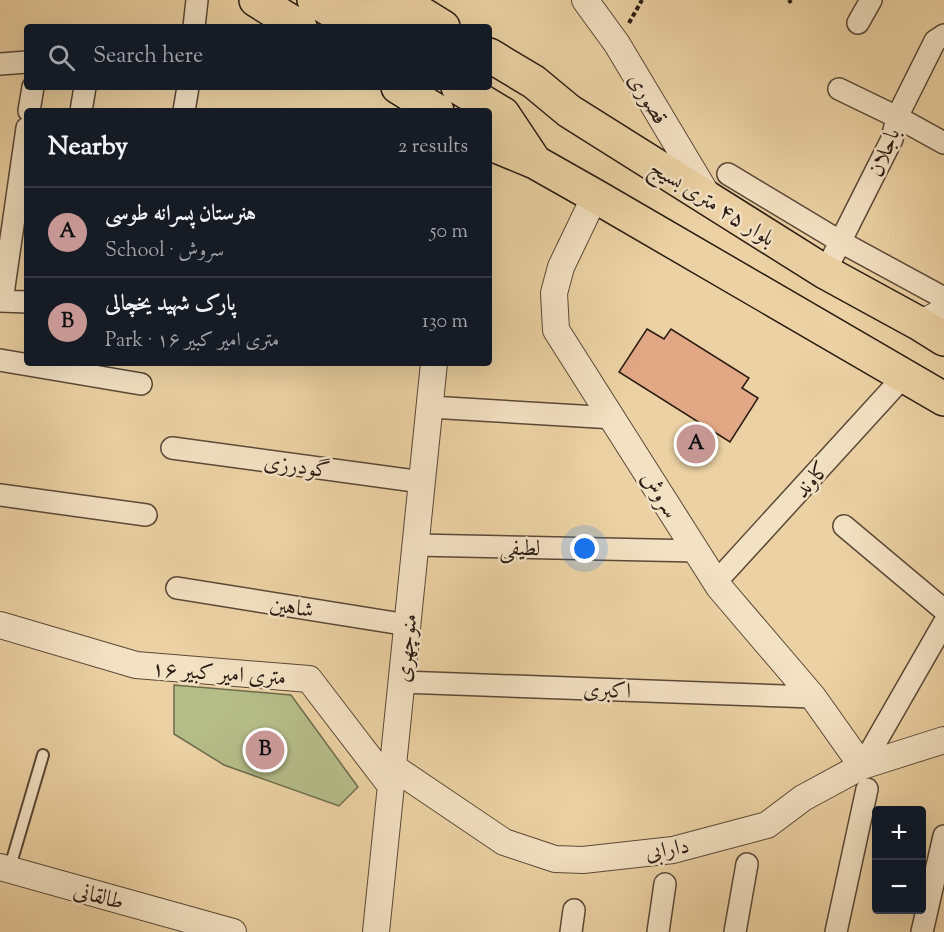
<!DOCTYPE html>
<html lang="en">
<head>
<meta charset="utf-8">
<style>
  :root { --surface:#171b24; --page:#242831; --text:#f1f3f6; --muted:#9ea1a6; --line:#363941; --accent:#c59692 }
  body { margin:0; font-family:"Sorts Mill Goudy",Amiri,serif; background:var(--page); color:var(--text) }
  .controls { position:absolute; right:18px; bottom:18px; display:grid; overflow:hidden; border-radius:6px; box-shadow:0 6px 24px #0002 }
  .controls button { width:54px; height:54px; display:grid; place-items:center; padding:0; border:0; border-bottom:2px solid var(--line); background:var(--surface); color:var(--text); font:30px sans-serif }
  .you { position:absolute; left:585px; top:549px; width:21px; height:21px; margin:-15px; border:4px solid #fff; border-radius:50%; background:#1a73e8; box-shadow:0 0 0 9px #1a73e833 }
  .badge { display:grid; place-items:center; width:39px; height:39px; border-radius:50%; background:var(--accent); color:#111; font-size:20px; font-weight:700 }
  .pin { position:absolute; translate:-50% -50%; border:3px solid #fff; box-shadow:0 2px 6px #0006 }
  .list { margin:0; padding:0; list-style:none }
  h2 { display:flex; justify-content:space-between; align-items:center; height:78px; margin:0; padding:0 24px; font-size:26px }
  h2 small { font-size:20px; font-weight:400; color:var(--muted) }
  .list li { display:grid; grid-template-columns:39px 1fr auto; gap:18px; align-items:center; box-sizing:border-box; height:90px; padding:0 24px; border-top:2px solid var(--line) }
  .list b { display:block; font-size:22px; white-space:nowrap }
  .list p { margin:0; font-size:20px; white-space:nowrap; color:var(--muted) }
  .list em { font-size:20px; font-style:normal; color:var(--muted) }
  .icon { flex:none; width:33px; height:33px; fill:none; stroke:currentColor; stroke-width:2; stroke-linecap:round; stroke-linejoin:round }
  .map { position:relative; flex:none; width:944px; height:932px; overflow:hidden }
  .search { position:absolute; background:var(--surface); box-shadow:0 6px 24px #0002; left:24px; top:24px; width:468px; height:66px; display:flex; align-items:center; gap:15px; box-sizing:border-box; padding:0 21px; border-radius:6px; color:var(--muted); font-size:22px }
  .panel { position:absolute; background:var(--surface); box-shadow:0 6px 24px #0002; left:24px; top:108px; width:468px; height:258px; border-radius:6px }
  .map>svg:first-child { display:block }
  .green { fill:#b4bc88; stroke:#6e6c4e; stroke-width:1.5 }
  .building { fill:#e2a784; stroke:#291b13; stroke-width:1.5 }
  .lines { fill:none; stroke-linecap:round; stroke-linejoin:round }
  .service-casing { stroke:#5a4837; stroke-width:14 }
  .minor-casing { stroke:#5a4837; stroke-width:24 }
  .tertiary-casing { stroke:#5a4837; stroke-width:28 }
  .primary-casing { stroke:#291b13; stroke-width:36 }
  .path { stroke:#291b13; stroke-width:4; stroke-dasharray:4.5 3; stroke-linecap:butt }
  .service { stroke:#f2e1c3; stroke-width:10 }
  .minor { stroke:#f2e1c3; stroke-width:21 }
  .tertiary { stroke:#f2e1c3; stroke-width:26 }
  .primary { stroke:#ebd1a3; stroke-width:33 }
  .labels { text-anchor:middle; stroke-width:5; stroke-linejoin:round; paint-order:stroke }
  .street-label { font-size:22px; fill:#291b13; stroke:#f2e1c3 }
</style>
</head>
<body>
<div class="map">
<svg width="944" height="932" viewBox="0 0 944 932">
  <rect width="100%" height="100%" fill="#ebd1a3"/>
  <filter id="stains"><feTurbulence type="fractalNoise" baseFrequency=".00333" numOctaves="4"/><feColorMatrix values="0 0 0 0 .2 0 0 0 0 .09 0 0 0 0 .02 0 0 0 .5 -.17"/></filter>
  <radialGradient id="worn" r=".72"><stop offset=".6" stop-color="#630" stop-opacity="0"/><stop offset="1" stop-color="#630" stop-opacity=".3"/></radialGradient>
  <path class="green" d="M174,685l117,10 67,92 -19,19 -115,-41 -50,-31z"/>
  <path class="building" d="M647,329l17,10 7,-10 78,49 -7,10 16,10 -28,44 -111,-70z"/>
  <g class="lines">
    <defs>
      <path id="service" d="M9,870l34,-115"/>
      <path id="minor" d="M858,23l13,-23
        M194,27l3,-27
        M0,64l27,-2
        M839,89l58,28 47,26
        M29,111l4,-24
        M81,111l4,-24
        M184,111l4,-24
        M728,174l113,68 103,56
        M825,272l67,-133 5,-22 38,-76 9,-6
        M0,301l27,1
        M2,301l25,-173
        M0,360l141,24
        M430,407l184,11
        M172,448l250,34
        M0,495l146,20
        M844,526l100,84
        M416,545l281,6
        M716,582l189,-207
        M177,588l231,37
        M402,682l411,15
        M862,766l82,-143
        M571,932l3,-22
        M658,932l7,-48
        M735,932l12,-68
        M836,932l31,-143
        M922,932l22,-96"/>
      <path id="tertiary" d="M585,0l32,44 92,154
        M595,196l-34,71 -7,26 2,37 163,257 94,110 49,69
        M920,324l24,-13
        M0,625l136,40 173,14 82,107
        M393,767l111,75 51,17 28,1 90,-10 94,-25 36,-27 59,-32 82,-26
        M0,867l233,65
        M376,932l58,-569"/>
      <path id="primary" d="M256,0l44,27
        M314,0l44,27
        M354,0l45,27
        M399,0l44,27
        M489,55l45,27 35,29 256,161 95,52 24,15
        M398,87l39,24
        M458,87l45,27 32,48
        M489,143l46,19 60,34 349,203"/>
    </defs>
    <use href="#service" class="service-casing"/>
    <use href="#minor" class="minor-casing"/>
    <use href="#tertiary" class="tertiary-casing"/>
    <use href="#primary" class="primary-casing"/>
    <path class="path" d="M789,0l2,3
      M629,23l13,-23"/>
    <use href="#service" class="service"/>
    <use href="#minor" class="minor"/>
    <use href="#tertiary" class="tertiary"/>
    <use href="#primary" class="primary"/>
  </g>
  <g class="labels">
    <g class="street-label">
      <text transform="translate(649 98) rotate(59)" y="8">قصوری</text>
      <text transform="translate(883 152) rotate(-68)" y="8">باجلان</text>
      <text transform="translate(713 202) rotate(32)" y="8">بلوار ۴۵ متری بسیج</text>
      <text transform="translate(297 465) rotate(8)" y="8">گودرزی</text>
      <text transform="translate(811 479) rotate(-48)" y="8">کاوند</text>
      <text transform="translate(661 494) rotate(58)" y="8">سروش</text>
      <text transform="translate(520 547) rotate(1)" y="8">لطیفی</text>
      <text transform="translate(292 606) rotate(9)" y="8">شاهین</text>
      <text transform="translate(405 648) rotate(-84)" y="8">منوچهری</text>
      <text transform="translate(219 672) rotate(4)" y="8">۱۶ متری امیر کبیر</text>
      <text transform="translate(607 689) rotate(2)" y="8">اکبری</text>
      <text transform="translate(667 848) rotate(-10)" y="8">دارابی</text>
      <text transform="translate(99 895) rotate(15)" y="8">طالقانی</text>
    </g>
  </g>
  <rect width="100%" height="100%" filter="url(#stains)"/>
  <rect width="100%" height="100%" fill="url(#worn)"/>
</svg>
<div class="controls">
<button>+</button>
<button>−</button>
</div>
<div class="you"></div>
<div class="pin badge" style="left:696px;top:444px">A</div>
<div class="pin badge" style="left:265px;top:750px">B</div>
<div class="search"><svg class="icon" aria-label="search" viewBox="0 0 24 24"><circle cx="10" cy="10" r="6"/><path d="M15 15l6 6"/></svg>Search here</div>
<section class="panel">
<h2>Nearby<small>2 results</small></h2>
<ul class="list">
<li><span class="badge">A</span><div><b>هنرستان پسرانه طوسی</b><p>School · سروش</p></div><em>50 m</em></li>
<li><span class="badge">B</span><div><b>پارک شهید یخچالی</b><p>Park · ۱۶ متری امیر کبیر</p></div><em>130 m</em></li>
</ul>
</section>
</div>
</body>
</html>
